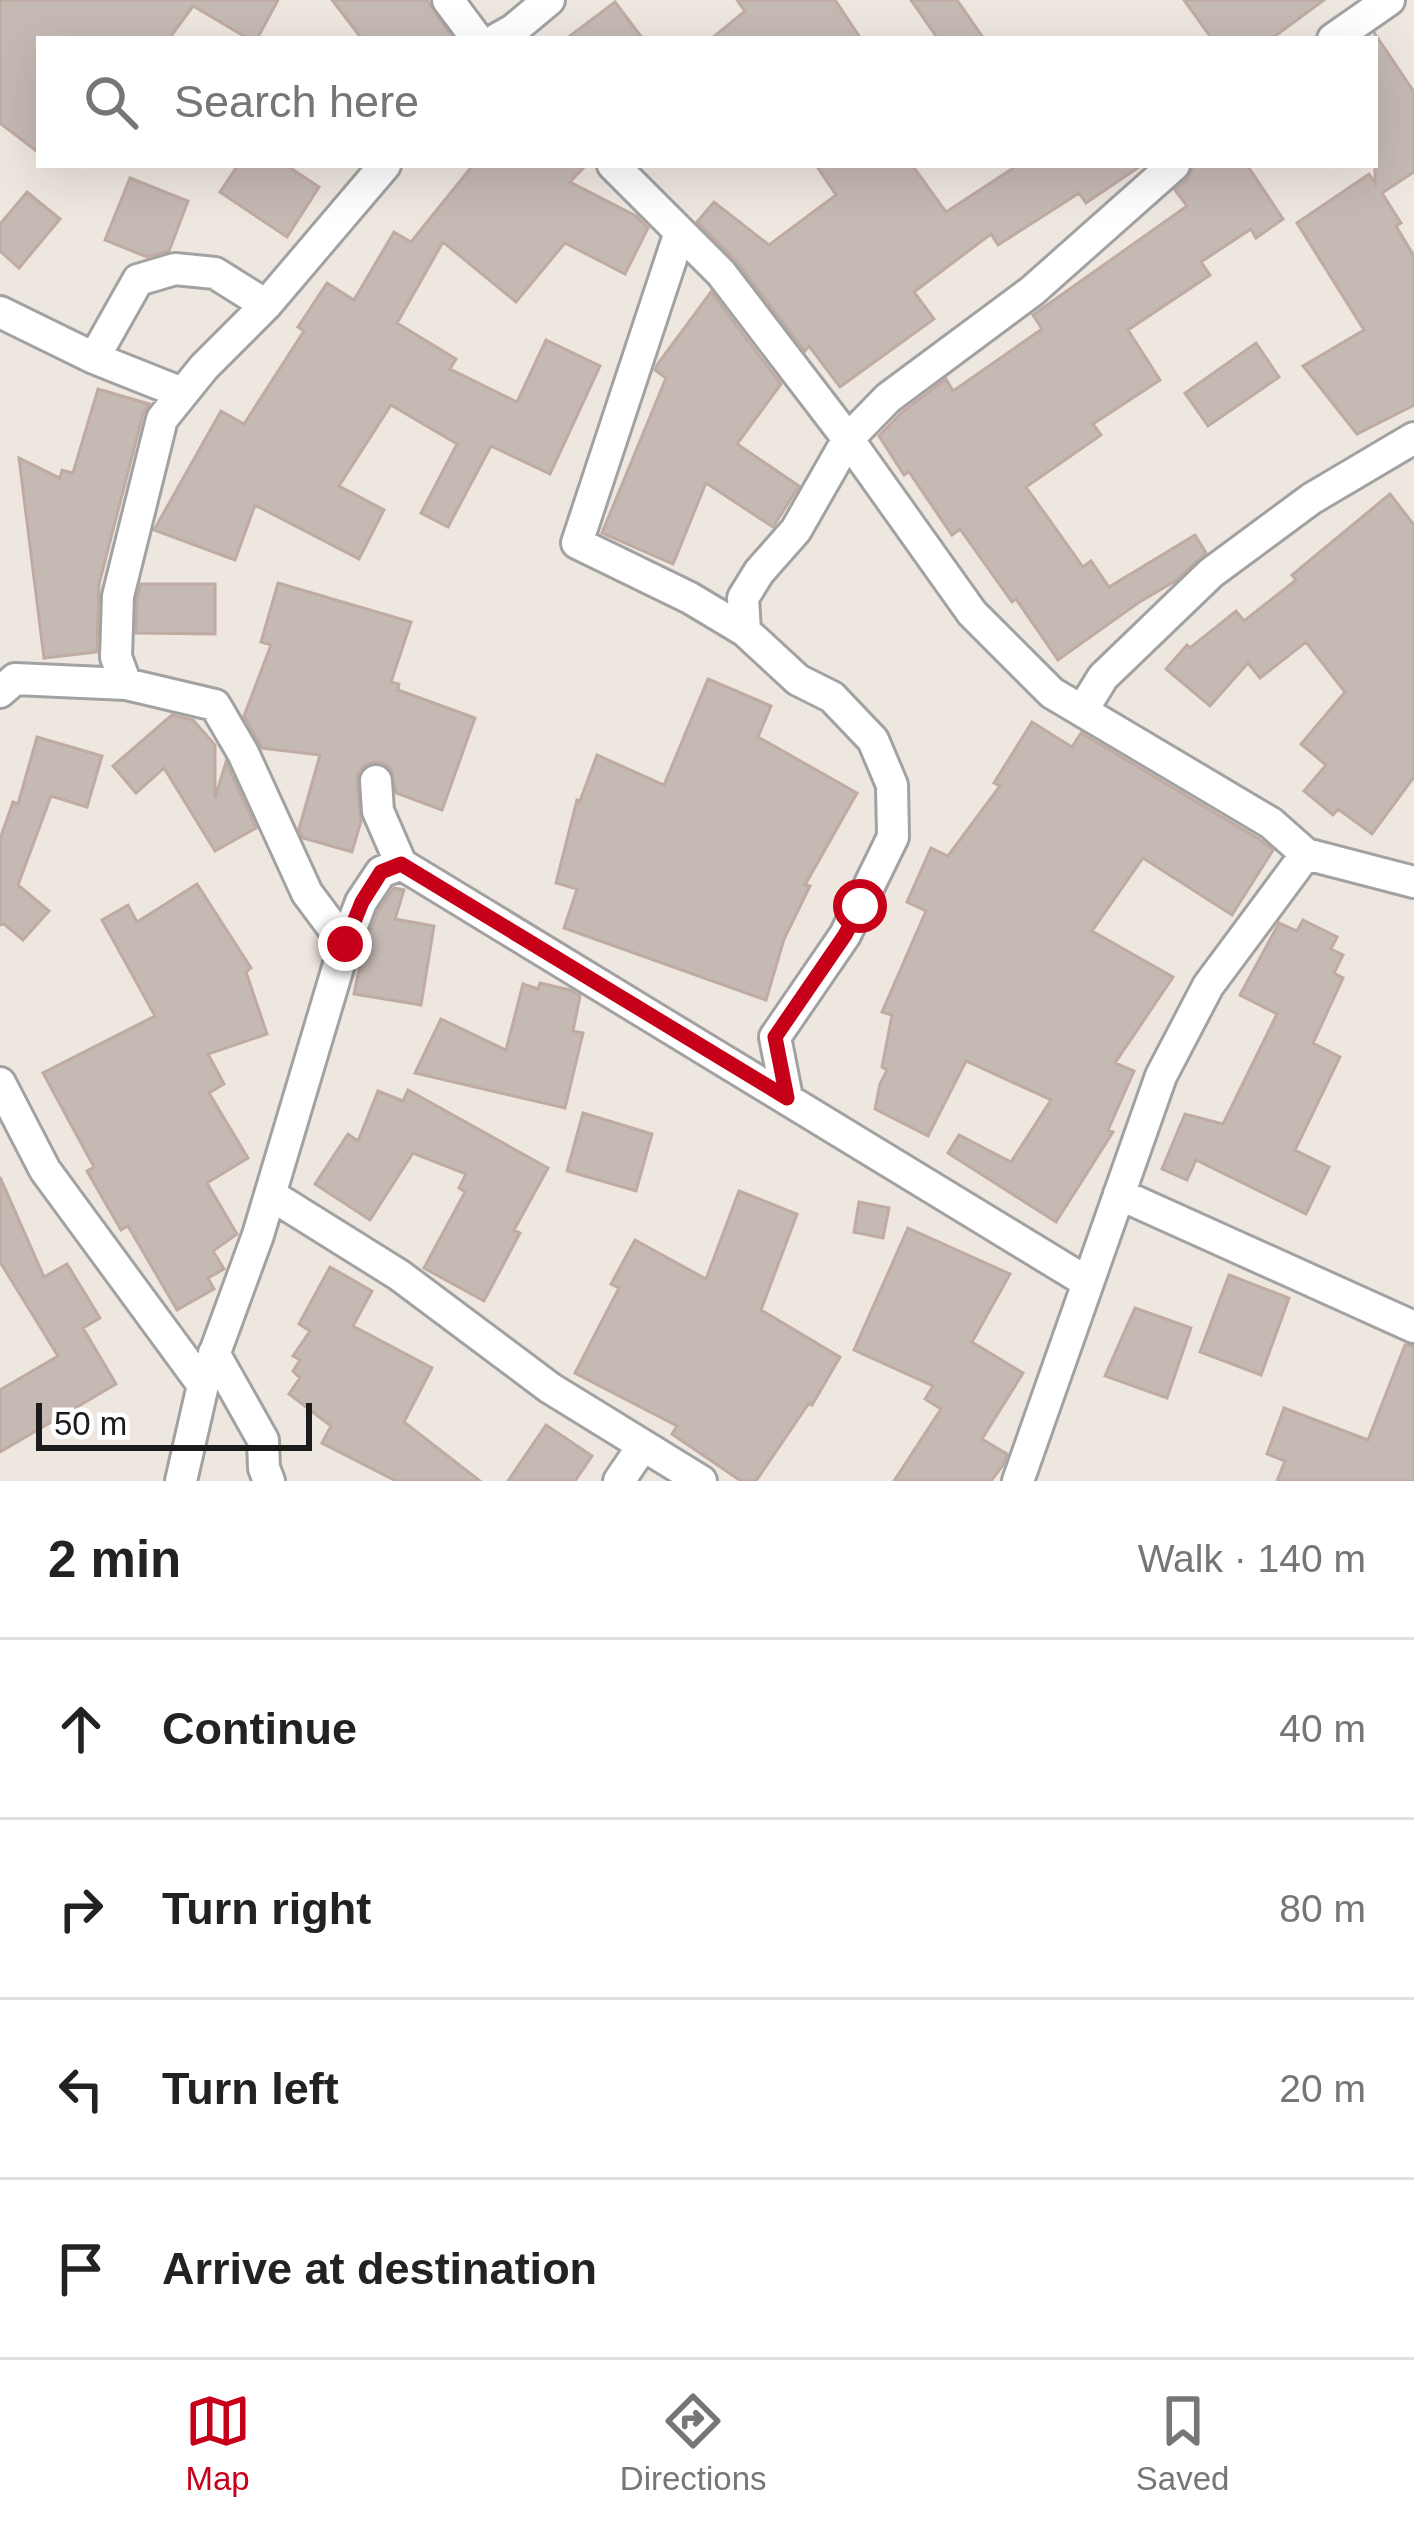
<!DOCTYPE html>
<html lang="en">
<head>
<meta charset="utf-8">
<style>
  :root { --surface:#fff; --page:#f6f6f6; --text:#222; --muted:#767676; --line:#e0e0e0; --accent:#c7001a }
  body { margin:0; font-family:Arial,sans-serif; background:var(--page); color:var(--text) }
  .scale { position:absolute; left:36px; bottom:30px; width:276px; box-sizing:border-box; padding-left:12px; border:6px solid #1b1b1b; border-top:0; font-size:33px; line-height:42px; white-space:nowrap; color:#1b1b1b; -webkit-text-stroke:9px #fff; paint-order:stroke }
  .stop { position:absolute; width:36px; height:36px; margin:-27px; border:9px solid #c7001a; border-radius:50%; background:#fff }
  .stop.end { background:#c7001a; border-color:#fff; box-shadow:0 3px 12px #0008 }
  .list { margin:0; padding:0; list-style:none }
  h2 { display:flex; justify-content:space-between; align-items:center; height:156px; margin:0; padding:0 48px; font-size:51px }
  h2 small { font-size:39px; font-weight:400; color:var(--muted) }
  .list li { display:grid; grid-template-columns:78px 1fr auto; gap:36px; align-items:center; box-sizing:border-box; height:180px; padding:0 48px; border-top:3px solid var(--line) }
  .list b { display:block; font-size:45px; white-space:nowrap }
  .list em { font-size:39px; font-style:normal; color:var(--muted) }
  .icon { flex:none; width:66px; height:66px; fill:none; stroke:currentColor; stroke-width:2; stroke-linecap:round; stroke-linejoin:round }
  .map { position:relative; flex:none; width:1414px; height:1481px; overflow:hidden }
  .search { position:absolute; background:var(--surface); box-shadow:0 12px 48px #0002; left:36px; right:36px; top:36px; height:132px; display:flex; align-items:center; gap:30px; box-sizing:border-box; padding:0 42px; border-radius:0px; color:var(--muted); font-size:45px }
  .sheet { height:876px; background:var(--surface) }
  nav { display:flex; justify-content:space-around; align-items:center; box-sizing:border-box; height:168px; border-top:3px solid var(--line); background:var(--surface); font-size:33px; color:var(--muted) }
  nav a { display:grid; justify-items:center; gap:6px }
  nav .on { color:var(--accent) }
  .map>svg:first-child { display:block }
  .building { fill:#c5b9b4; stroke:#c0aba2; stroke-width:3 }
  .lines { fill:none; stroke-linecap:round; stroke-linejoin:round }
  .street-casing { stroke:#a2a2a2; stroke-width:36 }
  .street { stroke:#fff; stroke-width:30 }
  .route { stroke:#c7001a; stroke-width:15 }
</style>
</head>
<body>
<div class="map">
<svg width="1414" height="1481" viewBox="0 0 1414 1481">
  <rect width="100%" height="100%" fill="#eee7e0"/>
  <path class="building" d="M0,0h278l-21,39h-8l-56,-33 -24,33h-130v114l-39,-30z
    M332,0h95l26,39h-91z
    M737,0h98l26,39h-150l34,-28z
    M911,0h46l27,39h-46z
    M1184,0h140l-53,39h-59z
    M615,2l28,37h-77z
    M1375,34l39,58v80l-32,21 19,30 -5,3 18,30v149l-57,29 -54,-68 61,-36 -67,-107 72,-49 6,9z
    M238,165h48l33,22 -32,50 -67,-45z
    M473,165h113l-16,17 66,34 12,12 -23,46 -60,-31 -49,59 -73,-60 -46,81 59,36 -6,10 67,33 29,-62 54,26 -50,108 -59,-28 -43,81 -27,-14 36,-69 -66,-39 -52,81 45,24 -25,49 -104,-54 -20,55 -81,-30 67,-119 23,13 60,-93 -6,-4 29,-44 27,17 40,-68 17,10z
    M816,165h96l34,47 72,-47h124l-56,38 -7,-10 -81,52 -7,-11 -77,58 20,27 -94,68 -31,-41 -4,5 -69,-90 -39,-39 17,-20 55,43 67,-50z
    M1193,165h54l36,54 -27,19 -5,-9 -50,33 9,13 -82,55 32,50 -67,44 8,11 -75,52 57,80 8,-6 18,26 86,-52 11,18 -31,28 -37,22 -80,57 -42,-61 -4,3 -52,-73 -8,6 -43,-63 -5,3 -25,-39 22,-23 45,-34 7,12 89,-62 -9,-14 154,-109 -12,-16 13,-11z
    M130,178l58,23 -19,50 -22,6 -42,-17z
    M27,192l33,27 -41,49 -19,-17v-27z
    M711,292l70,92 -44,60 62,42 -26,41 -67,-44 -33,81 -71,-31 64,-155 -11,-8 2,-5z
    M1256,343l23,34 -71,49 -23,-33z
    M98,389l51,15 -6,10 -44,170 -2,68 -53,6 -25,-200 41,20 2,-8 11,3z
    M1390,494l24,31v252l-42,57 -34,-25 -5,6 -29,-24 22,-26 -25,-21 44,-52 -39,-50 -46,36 -12,-15 -38,43 -44,-37 21,-24 3,3 46,-37 8,10 52,-41 -4,-5z
    M278,583l133,39 -20,60 8,2 -1,6 77,28 -33,92 -46,-17 -5,-24 -8,-6 -9,-1 -10,4 -6,8 -1,8 4,39 -9,31 -49,-14 -4,-9 21,-74 -58,-7 -18,-32 27,-71 -10,-3z
    M141,584h74v50l-79,-1 1,-34z
    M708,679l63,27 -13,31 99,56 -52,92 5,1 -26,53 -18,61 -202,-72 13,-39 -21,-6 21,-83 3,1 17,-46 67,30z
    M172,715l21,5 22,25v53l11,-36 30,66 -41,23 -51,-83 -28,25 -23,-27z
    M1032,722l40,25 9,-14 178,106 14,11 -41,65 -89,-57 -51,73 81,46 -58,86 19,8 -26,59 5,2 -57,90 -108,-69 11,-18 52,27 40,-62 -85,-39 -38,75 -53,-27 5,-25 7,-14 -5,-3 10,-52 -10,-3 44,-101 -19,-9 24,-54 17,8 52,-70 -6,-3z
    M37,737l65,19 -15,51 -36,-11 -33,89 31,26 -26,29 -19,-16 -4,1v-86l13,-37 5,2z
    M197,884l54,84 -5,4 21,62 -59,20 16,30 -15,9 39,65 -41,25 30,51 -24,17 11,18 -16,9 6,11 -37,21 -49,-84 -7,4 -34,-59 7,-4 -51,-94 112,-57 -53,-96 26,-15 9,17z
    M394,888l10,2 -9,29 39,7 -13,79 -67,-11 9,-44 15,-39z
    M1303,920l34,17 -6,12 12,6 -9,18 9,5 -30,65 27,14 -45,93 34,17 -23,47 -110,-54 -9,20 -25,-11 23,-55 38,10 54,-110 -37,-19 39,-72 18,8z
    M540,983l30,7 10,6 -7,35 10,2 -18,75 -150,-35 26,-54 65,31 17,-66 15,5z
    M408,1090l140,78 -34,62 6,3 -36,68 -60,-33 41,-76 -6,-4 7,-14 -53,-21 -43,67 -55,-36 33,-50 10,7 20,-50 25,10z
    M583,1113l69,21 -16,57 -69,-20z
    M0,1177l44,100 23,-13 33,54 -17,10 33,56 -116,68v-62l58,-34 -58,-94z
    M739,1191l58,23 -36,96 79,47 -28,48 -3,-2 -53,78h-15l-69,-47 5,-8 -102,-53 44,-85 -8,-4 24,-44 71,39z
    M859,1202l30,6 -6,30 -29,-6z
    M908,1228l102,46 -38,68 51,31 -41,66 25,15 -4,11 -12,16h-97l47,-72 -16,-10 8,-13 -79,-36z
    M330,1267l42,24 -19,35 79,42 -28,54 76,59h-84l-74,-38 9,-17 -42,-32 11,-16 -7,-7 7,-11 -7,-4 17,-25 -11,-7z
    M1229,1275l60,23 -28,77 -61,-23z
    M1135,1308l56,20 -24,70 -62,-22z
    M1405,1345l9,1v135h-137l8,-20 -18,-7 17,-46 84,32z
    M546,1425l46,31 -17,25h-67z"/>
  <g class="lines">
    <defs>
      <path id="street" d="M448,0l29,39
        M497,39l16,-9 36,-30
        M1333,39l56,-39
        M613,165l108,108 127,166 124,174 80,80 219,130 35,31 108,28
        M680,232l-103,311 113,55 55,33 53,49 34,17 41,43 19,45 1,52 -48,98 -70,102 12,61
        M0,312l94,46 88,35
        M94,358l44,-78 37,-11 40,4 51,32
        M745,631l-2,-33 16,-26 37,-42 52,-91 40,-41 144,-107 142,-126
        M126,684l-10,-27 2,-61 44,-177 42,-52 62,-62 119,-140
        M0,692l15,-13 111,5 89,21 28,48 64,140 38,51
        M1082,711l21,-34 108,-104 100,-74 103,-61
        M376,781l2,30 23,53 686,418
        M0,1083l45,87 158,215
        M1119,1194l295,133
        M271,1195l128,80 151,113 151,93
        M214,1353l49,87 1,28 5,13
        M181,1481l22,-96 55,-150 87,-291 16,-42 20,-30 20,-8
        M619,1481l23,-34
        M1018,1481l143,-405 47,-90 98,-132"/>
    </defs>
    <use href="#street" class="street-casing"/>
    <use href="#street" class="street"/>
  </g>
  <g class="lines">
    <path class="route" d="M345,944l17,-42 19,-30 20,-8 386,234 -12,-61 70,-102 15,-29"/>
  </g>
</svg>
<div class="scale">50 m</div>
<div class="stop" style="left:860px;top:906px"></div>
<div class="stop end" style="left:345px;top:944px"></div>
<div class="search"><svg class="icon" aria-label="search" viewBox="0 0 24 24"><circle cx="10" cy="10" r="6"/><path d="M15 15l6 6"/></svg>Search here</div>
</div>
<section class="sheet">
<h2>2 min<small>Walk · 140 m</small></h2>
<ul class="list">
<li><svg class="icon" aria-label="ahead" viewBox="0 0 24 24"><path d="M12 20V5M6 11l6-6 6 6"/></svg><div><b>Continue</b></div><em>40 m</em></li>
<li><svg class="icon" aria-label="right" viewBox="0 0 24 24"><path d="M7 20v-9h11M14 6l5 5-5 5"/></svg><div><b>Turn right</b></div><em>80 m</em></li>
<li><svg class="icon" aria-label="left" viewBox="0 0 24 24"><path d="M17 20v-9H6M10 6l-5 5 5 5"/></svg><div><b>Turn left</b></div><em>20 m</em></li>
<li><svg class="icon" aria-label="arrive" viewBox="0 0 24 24"><path d="M6 21V4h12l-3 4 3 4H6"/></svg><div><b>Arrive at destination</b></div></li>
</ul>
</section>
<nav>
<a class="on"><svg class="icon" aria-label="map" viewBox="0 0 24 24"><path d="M3 6l6-2 6 2 6-2v14l-6 2-6-2-6 2zM9 4v14M15 6v14"/></svg>Map</a>
<a><svg class="icon" aria-label="directions" viewBox="0 0 24 24"><path d="M12 3l9 9-9 9-9-9zM9 14v-3h6M13 9l2 2-2 2"/></svg>Directions</a>
<a><svg class="icon" aria-label="saved" viewBox="0 0 24 24"><path d="M7 4h10v16l-5-4-5 4z"/></svg>Saved</a>
</nav>
</body>
</html>
